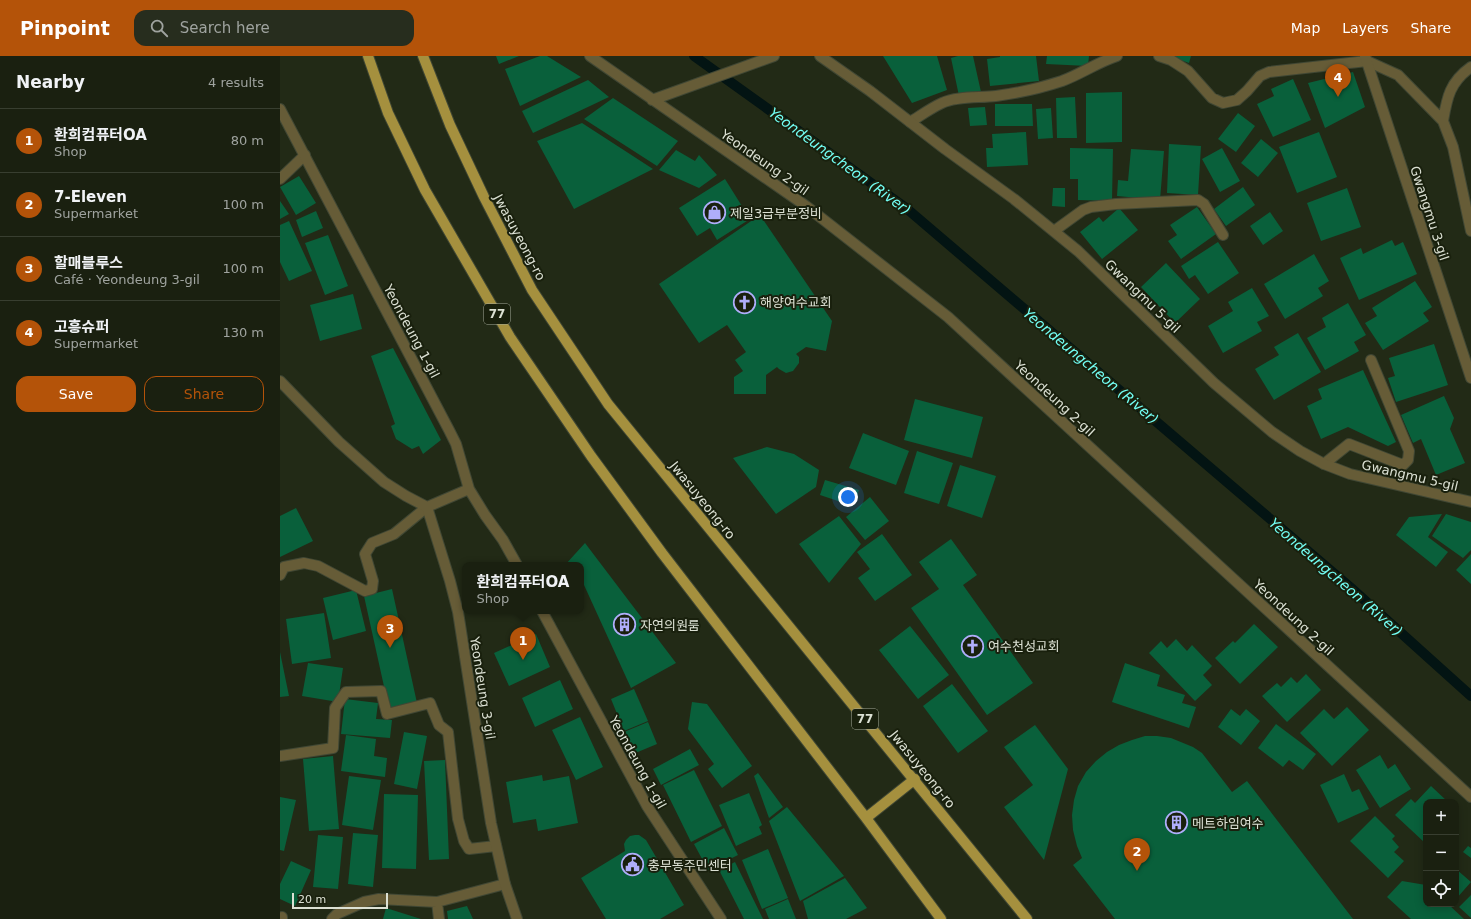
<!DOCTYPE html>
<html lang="en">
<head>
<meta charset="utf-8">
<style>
  :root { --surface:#1a2010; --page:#272d1e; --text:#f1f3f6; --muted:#9fa39f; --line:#383e30; --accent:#b45309 }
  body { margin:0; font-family:"DejaVu Sans","Noto Sans KR",sans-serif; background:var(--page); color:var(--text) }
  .controls { position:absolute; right:12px; bottom:12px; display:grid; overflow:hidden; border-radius:8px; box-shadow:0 2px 10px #0003 }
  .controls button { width:36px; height:36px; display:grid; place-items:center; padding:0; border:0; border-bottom:1px solid var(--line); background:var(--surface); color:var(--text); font:20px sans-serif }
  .scale { position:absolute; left:12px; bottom:10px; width:96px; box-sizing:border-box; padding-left:4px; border:2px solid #dce1d4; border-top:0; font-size:11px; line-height:14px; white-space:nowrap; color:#dce1d4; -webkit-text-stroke:3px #19200d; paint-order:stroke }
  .you { position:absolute; left:568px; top:441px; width:14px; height:14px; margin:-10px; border:3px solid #fff; border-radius:50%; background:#1a73e8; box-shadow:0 0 0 6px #1a73e833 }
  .badge { display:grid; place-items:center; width:26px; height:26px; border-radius:50%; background:var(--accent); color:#fff; font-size:13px; font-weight:700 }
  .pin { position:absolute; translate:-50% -33px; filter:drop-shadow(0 1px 2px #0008) }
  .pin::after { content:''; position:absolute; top:21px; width:14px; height:12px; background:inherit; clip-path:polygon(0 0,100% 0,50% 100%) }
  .popup { position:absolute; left:182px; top:506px; width:122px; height:52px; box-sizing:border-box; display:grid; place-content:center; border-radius:8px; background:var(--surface); filter:drop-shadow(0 1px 3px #0005); font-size:13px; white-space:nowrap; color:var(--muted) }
  .popup b { font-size:15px; color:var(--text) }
  .popup::after { content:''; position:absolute; left:50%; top:100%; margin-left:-8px; border:8px solid transparent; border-top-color:var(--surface) }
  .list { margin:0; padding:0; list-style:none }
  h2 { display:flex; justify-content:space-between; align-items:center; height:52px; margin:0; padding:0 16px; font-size:17px }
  h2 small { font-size:13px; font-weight:400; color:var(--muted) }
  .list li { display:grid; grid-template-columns:26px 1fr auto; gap:12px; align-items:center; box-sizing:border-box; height:64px; padding:0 16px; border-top:1px solid var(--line) }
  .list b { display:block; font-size:15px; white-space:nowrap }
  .list p { margin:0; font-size:13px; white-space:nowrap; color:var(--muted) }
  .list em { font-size:13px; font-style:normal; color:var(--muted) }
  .actions { display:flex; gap:8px; padding:12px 16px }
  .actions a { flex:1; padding:9px 0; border:1px solid var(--accent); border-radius:12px; text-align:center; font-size:14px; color:var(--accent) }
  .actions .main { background:var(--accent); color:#fff }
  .icon { flex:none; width:22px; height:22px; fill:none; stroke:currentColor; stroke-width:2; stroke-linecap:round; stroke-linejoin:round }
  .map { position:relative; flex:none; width:1191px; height:863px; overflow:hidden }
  header { display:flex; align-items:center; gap:24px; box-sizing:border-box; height:56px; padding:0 20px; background:var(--accent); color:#fff }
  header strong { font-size:19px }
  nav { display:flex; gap:22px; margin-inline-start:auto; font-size:14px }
  .search { width:280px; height:36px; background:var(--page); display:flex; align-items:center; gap:10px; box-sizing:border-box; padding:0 14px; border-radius:12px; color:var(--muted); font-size:15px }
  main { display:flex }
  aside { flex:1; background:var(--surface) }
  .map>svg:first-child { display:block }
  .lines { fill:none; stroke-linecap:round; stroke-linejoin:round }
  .stream { stroke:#031413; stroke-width:10 }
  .building { fill:#09603b }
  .service-casing { stroke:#404734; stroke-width:12 }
  .minor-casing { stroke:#404734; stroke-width:12 }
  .primary-casing { stroke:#404734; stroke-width:12 }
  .service { stroke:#665c37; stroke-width:10 }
  .minor { stroke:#665c37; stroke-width:10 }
  .primary { stroke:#a5903e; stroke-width:10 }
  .labels { text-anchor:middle; stroke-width:4; stroke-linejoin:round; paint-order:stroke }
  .shield { fill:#19200d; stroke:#a2a798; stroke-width:1 }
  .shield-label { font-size:12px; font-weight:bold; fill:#dce1d4 }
  .street-label { font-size:13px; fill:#dce1d4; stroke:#19200d }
  .poi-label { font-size:13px; fill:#dce1d4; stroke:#19200d; text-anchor:start }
  .water-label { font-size:14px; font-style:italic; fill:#73fff5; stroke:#19200d }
</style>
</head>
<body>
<header>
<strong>Pinpoint</strong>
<div class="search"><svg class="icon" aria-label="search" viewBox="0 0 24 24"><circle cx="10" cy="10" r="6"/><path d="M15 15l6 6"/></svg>Search here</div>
<nav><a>Map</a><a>Layers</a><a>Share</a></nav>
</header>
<main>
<aside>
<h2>Nearby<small>4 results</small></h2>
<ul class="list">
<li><span class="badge">1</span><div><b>환희컴퓨터OA</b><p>Shop</p></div><em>80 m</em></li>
<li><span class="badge">2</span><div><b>7-Eleven</b><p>Supermarket</p></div><em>100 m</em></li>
<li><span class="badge">3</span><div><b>할매블루스</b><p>Café · Yeondeung 3-gil</p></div><em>100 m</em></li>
<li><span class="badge">4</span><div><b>고흥슈퍼</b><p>Supermarket</p></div><em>130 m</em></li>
</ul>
<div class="actions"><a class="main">Save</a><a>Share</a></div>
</aside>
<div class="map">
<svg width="1191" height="863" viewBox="0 0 1191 863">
  <rect width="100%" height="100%" fill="#222a16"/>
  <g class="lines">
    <path class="stream" d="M414,0l212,152 444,379 121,109"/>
  </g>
  <path class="building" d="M216,0h23l-20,8z
    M260,0h7l34,21 -61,29 -15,-37z
    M603,0h54l10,34 -35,13z
    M678,0h15l8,36 -22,4 -8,-38z
    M720,0h36l3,25 -49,5 -3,-27 13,-2z
    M767,0h42l-1,10 -42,-2z
    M889,0h22l-2,7z
    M1073,16l12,35 -40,21 -17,-45z
    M1013,23l18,41 -38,17 -16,-33 17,-8 -3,-7z
    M308,24l21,17 -76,36 -11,-22z
    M842,36v50l-36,1v-50z
    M795,41l2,41h-20l-1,-40z
    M333,42l65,43 -21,25 -73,-47z
    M715,48h37l1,22h-38z
    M705,51l2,18 -17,1 -2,-18z
    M771,52l2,30 -15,1 -2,-30z
    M958,57l17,13 -19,26 -18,-13z
    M302,67l71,46 -79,40 -37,-68z
    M746,76l2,33 -41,2 -1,-19h7l-1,-14z
    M1039,76l18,45 -40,16 -18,-46z
    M981,83l17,14 -20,24 -17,-14z
    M889,88l32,2 -3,49 -31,-2z
    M790,92l43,1 -1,52 -34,-1v-21h-8z
    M942,92l18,33 -20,11 -18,-33z
    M851,93l33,2 -4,49 -43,-4 1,-16 10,1z
    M396,94l19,11 4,-6 18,20 -18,13 -40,-18z
    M19,120l17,27 -20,12 -16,-28z
    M445,123l25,40 -33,21 -7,-12 -13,8 -18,-28z
    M963,131l12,18 -29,21 -12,-17z
    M773,132h12v19l-13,-1z
    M1067,132l14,39 -40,14 -14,-38z
    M0,145l9,13 -9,5z
    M917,151l19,27 -35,25 -13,-18 9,-6 -7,-10z
    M839,152l19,22 -36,29 -22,-27 19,-15 4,5z
    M36,155l7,17 -21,9 -6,-17z
    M990,156l13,19 -20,14 -13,-19z
    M480,159l72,106 -6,30 -20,-4 -10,7 3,3v6l-6,8 -7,2 -7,-4 -2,-2 -11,8v19h-32v-17l9,-6 -8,-11 11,-8 -19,-27 -28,18 -40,-59z
    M9,165l23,50 -23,10 -9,-19v-37z
    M48,179l20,51 -23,9 -20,-52z
    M1112,184l3,6 8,-4 14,32 -58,26 -19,-42 21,-10 2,6z
    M938,186l21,31 -31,21 -13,-19 -6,4 -8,-13z
    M1034,198l15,27 -11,7 5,8 -38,23 -21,-35z
    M886,207l34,36 -25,24 -34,-36z
    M1135,225l17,26 -9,6 6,8 -46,29 -18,-27 12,-7 -5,-8z
    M972,232l17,28 -12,6 5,9 -39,22 -15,-27 25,-15 -5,-9z
    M73,238l9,35 -42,12 -10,-36z
    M1068,247l18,32 -12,7 5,9 -34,19 -18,-32 19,-11 -4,-9z
    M1018,277l23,39 -47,28 -19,-31 24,-14 -5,-8z
    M1154,288l14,41 -52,17 -8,-24 7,-2 -6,-18z
    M113,292l48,92 -18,14 -4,-8 -7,3 -16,-10 -5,-13 4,-2 -24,-68z
    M1083,314l33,72 -8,4 -40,-19 -27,12 -14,-33 15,-7 -4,-10z
    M1164,340l10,22 -4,11 15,34 -29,12 -15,-36 -8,4 -12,-28z
    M635,343l68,18 -11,41 -68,-18z
    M583,377l46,18 -13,34 -47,-17z
    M487,391l27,7 25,16 -3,17 -40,27 -43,-56z
    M637,395l36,12 -14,41 -35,-11z
    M680,409l36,11 -14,42 -35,-12z
    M545,424l34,10 -6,16 -33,-11z
    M590,441l19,24 -24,19 -19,-23z
    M16,452l17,33 -33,16v-41z
    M1162,458l-14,23 20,15 -12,15 -40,-32 13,-18z
    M1166,458l25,8v28l-8,8 -31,-22z
    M559,460l22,28 -32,39 -30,-39z
    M602,478l30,41 -37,26 -17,-23 12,-9 -13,-17z
    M671,483l26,36 -14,10 70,98 -46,32 -76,-107 28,-19 -20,-27z
    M305,487l91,120 -45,25 -47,-103 -3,1v-21h-16z
    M1191,498v30l-15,-14z
    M112,533l25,114 -28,6 -25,-113z
    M76,534l10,41 -33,9 -10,-42z
    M44,557l7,45 -39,6 -6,-45z
    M974,568l24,23 -38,37 -25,-26 18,-17 2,2z
    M630,570l39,49 -31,24 -39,-49z
    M256,578l14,33 -41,19 -15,-33z
    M896,583l11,12 5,-6 20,21 -9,9 9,10 -17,16 -46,-48 12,-12 6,7z
    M0,596l9,44 -9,1z
    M28,607l35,5 -5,34 -36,-6z
    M845,607l35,12 -3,11 28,9 -3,8 14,4 -7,21 -77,-26z
    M1026,618l15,16 -34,32 -25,-26 15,-13 4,4 10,-10 6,6z
    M280,624l13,29 -38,18 -13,-29z
    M672,628l36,47 -30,22 -35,-47z
    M354,633l14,32 -24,10 -13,-32z
    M65,643l33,4 -2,16 16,1 -2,18 -49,-4z
    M412,646l15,2 45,62 -30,22 -14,-19 6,-5 -26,-35z
    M1067,651l22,23 -37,36 -32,-33 24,-24 10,10z
    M951,653l9,7 6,-7 14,12 -19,24 -23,-18z
    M300,661l23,50 -27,13 -24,-50z
    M368,666l9,22 -24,10 -9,-22z
    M996,668l40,30 -13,16 -14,-10 -6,7 -25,-19z
    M755,669l33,44 -24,91 -40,-53 29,-22 -29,-38z
    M124,676l23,4 -10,53 -23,-5z
    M66,679l30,4 -2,17 13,2 -2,19 -44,-6z
    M865,680h12l14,2 22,9 9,6 30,39 15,-11 106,138h-238l-42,-54 9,-7 -5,-12 -4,-16 -1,-15 2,-15 4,-14 8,-14 10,-11 11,-9 12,-7 13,-5z
    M410,693l9,16 -38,20 -8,-16z
    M1100,699l8,14 7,-5 16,25 -31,19 -24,-38z
    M53,700l6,73 -30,2 -6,-72z
    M165,704l4,99 -20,1 -5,-99z
    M414,714l28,56 -31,16 -28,-57z
    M478,717l25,34 -14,11 -15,-42z
    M1064,718l8,18 7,-3 10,20 -31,14 -18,-38z
    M262,719l1,6 26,-5 9,47 -40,8 -2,-12 -23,4 -7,-41z
    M69,720l32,4 -8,50 -31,-5z
    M1151,730l17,16h-22v39l-2,1 -29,-27 16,-16 4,4z
    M469,737l13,32 -3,2 3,7 -26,12 -17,-41z
    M104,738l34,1 -2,74 -34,-1z
    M0,741l16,3 -12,51 -4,-1z
    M507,751l57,69 -44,25 -31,-80z
    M1095,760l20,20 -3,3 7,8 -5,5 10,9 -16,17 -38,-37z
    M444,772l14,27 -30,15 -14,-26z
    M73,777l25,2 -5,52 -25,-3z
    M38,779l25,2 -5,52 -25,-2z
    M355,779h4l7,5 38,65 -24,14h-54l-25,-41 44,-27 -1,-7 2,-4 4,-4z
    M1188,790l3,2v10l-8,-6z
    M488,793l20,49 -26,11 -20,-49z
    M11,805l20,9 -16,36 -15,-7v-15z
    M455,806l28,57h-19l-25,-49z
    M1176,813l15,13 -15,17z
    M565,822l22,30 -21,11h-38l-5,-18z
    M1122,825l24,4v19h22l16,15h-53l-24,-22z
    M1191,839v23l-12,-11z
    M508,843l8,20h-27l-4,-10z
    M187,850l6,13h-25l-1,-8z
    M106,852l35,11h-38z"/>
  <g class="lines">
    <defs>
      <path id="service" d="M879,0l12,4 17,11 24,27 11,5 14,-3 10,-9 13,-15 9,-4 98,-11 31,14 45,46 10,26 18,84
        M1163,65c4,-24 7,-39 28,-54
        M630,66c10,-6 21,-14 32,-19 15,-7 37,-5 54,-7 22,-3 45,-8 66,-15 19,-7 36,-19 55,-25
        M0,123l25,-24
        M774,175l29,-21 8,-3 25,-3 82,-4 6,4 19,31
        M1044,408l25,-20 54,21 5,-5 1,-9 -38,-91
        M0,519l4,-8 20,-4 14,3 47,25 7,-2 1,-8 -8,-27 7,-11 22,-9 33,-27
        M0,700l53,-8 2,-40 11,-16 35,-1 6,23 43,-11 9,22 9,7 10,87 6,22 5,8 27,-3
        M157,846l2,17
        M2,861v2
        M52,863l5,-5 27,-12 15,-3 58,3 68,-18"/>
      <path id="minor" d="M310,0l216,150 142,111 523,480
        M540,0l50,35 75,58 69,50 64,52 136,132 58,49 28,19 24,13 26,10 121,28
        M1085,0l106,322
        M372,44l122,-44
        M0,53l169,321 7,14 13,45 16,26 18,25 14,25
        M0,325l59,61 45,40 22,14 21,11
        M189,433l-42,18 23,74 8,31 33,211 14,61 12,35
        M262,555l105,195 74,113"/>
      <path id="primary" d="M88,0l20,57 37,77 85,147 81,119 71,97 204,265 75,101
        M143,0l27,69 34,72 48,93 76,114 419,515
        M586,762l49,-39"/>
    </defs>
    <use href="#service" class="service-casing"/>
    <use href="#minor" class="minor-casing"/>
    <use href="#primary" class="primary-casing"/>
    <use href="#service" class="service"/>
    <use href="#minor" class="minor"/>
    <use href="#primary" class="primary"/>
  </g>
  <defs>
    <symbol id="shop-ring" viewBox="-11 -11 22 22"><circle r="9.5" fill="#19200d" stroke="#afaefa" stroke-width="1.5"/><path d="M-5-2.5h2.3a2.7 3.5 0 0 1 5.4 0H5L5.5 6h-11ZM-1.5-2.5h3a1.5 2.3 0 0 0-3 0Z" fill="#afaefa"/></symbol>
    <symbol id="church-ring" viewBox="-11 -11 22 22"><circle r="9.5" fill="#19200d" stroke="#afaefa" stroke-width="1.5"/><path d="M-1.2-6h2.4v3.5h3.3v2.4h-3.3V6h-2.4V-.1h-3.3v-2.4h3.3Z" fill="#afaefa"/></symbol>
    <symbol id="building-ring" viewBox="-11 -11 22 22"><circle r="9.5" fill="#19200d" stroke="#afaefa" stroke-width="1.5"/><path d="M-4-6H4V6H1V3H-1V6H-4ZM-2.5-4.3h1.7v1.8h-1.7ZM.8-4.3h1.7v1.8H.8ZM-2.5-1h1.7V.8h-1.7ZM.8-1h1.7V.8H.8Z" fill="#afaefa"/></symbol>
    <symbol id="civic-ring" viewBox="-11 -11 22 22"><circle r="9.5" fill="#19200d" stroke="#afaefa" stroke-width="1.5"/><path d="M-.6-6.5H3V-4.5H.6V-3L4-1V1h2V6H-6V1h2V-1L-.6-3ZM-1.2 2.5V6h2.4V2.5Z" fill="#afaefa"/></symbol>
  </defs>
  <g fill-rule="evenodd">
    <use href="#shop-ring" x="422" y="144" width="25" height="25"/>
    <use href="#church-ring" x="452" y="234" width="25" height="25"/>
    <use href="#building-ring" x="332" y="556" width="25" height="25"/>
    <use href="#church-ring" x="680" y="578" width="25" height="25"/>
    <use href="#building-ring" x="884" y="754" width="25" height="25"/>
    <use href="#civic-ring" x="340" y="796" width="25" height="25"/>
  </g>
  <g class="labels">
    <g class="shield">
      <rect x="204" y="248" width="26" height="20" rx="3"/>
      <rect x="572" y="653" width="26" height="20" rx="3"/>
    </g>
    <g class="shield-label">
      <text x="217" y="262">77</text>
      <text x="585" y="667">77</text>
    </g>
    <g class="street-label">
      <text transform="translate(485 106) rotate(35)" y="5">Yeondeung 2-gil</text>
      <text transform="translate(1150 157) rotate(72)" y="5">Gwangmu 3-gil</text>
      <text transform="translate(240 181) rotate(62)" y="5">Jwasuyeong-ro</text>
      <text transform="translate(863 240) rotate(44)" y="5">Gwangmu 5-gil</text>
      <text transform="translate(132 275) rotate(62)" y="5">Yeondeung 1-gil</text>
      <text transform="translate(775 342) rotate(43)" y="5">Yeondeung 2-gil</text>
      <text transform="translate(1130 419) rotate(13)" y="5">Gwangmu 5-gil</text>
      <text transform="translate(423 444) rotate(51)" y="5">Jwasuyeong-ro</text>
      <text transform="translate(1014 561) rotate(43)" y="5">Yeondeung 2-gil</text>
      <text transform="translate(203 632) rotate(81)" y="5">Yeondeung 3-gil</text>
      <text transform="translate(358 706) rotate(61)" y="5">Yeondeung 1-gil</text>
      <text transform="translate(643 713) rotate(51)" y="5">Jwasuyeong-ro</text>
    </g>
    <g class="poi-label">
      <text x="450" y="162">제일3급부분정비</text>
      <text x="480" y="251">해양여수교회</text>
      <text x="360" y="574">자연의원룸</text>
      <text x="708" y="595">여수천성교회</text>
      <text x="912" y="772">메트하임여수</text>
      <text x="368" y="814">충무동주민센터</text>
    </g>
    <g class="water-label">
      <text transform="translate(560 105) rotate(36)" y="5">Yeondeungcheon (River)</text>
      <text transform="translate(811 310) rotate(40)" y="5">Yeondeungcheon (River)</text>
      <text transform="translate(1056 521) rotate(41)" y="5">Yeondeungcheon (River)</text>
    </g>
  </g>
</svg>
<div class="controls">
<button>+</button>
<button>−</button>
<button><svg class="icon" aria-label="locate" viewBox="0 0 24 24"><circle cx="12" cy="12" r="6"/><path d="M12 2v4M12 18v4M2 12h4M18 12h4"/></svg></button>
</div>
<div class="scale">20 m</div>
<div class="you"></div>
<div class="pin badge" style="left:243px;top:604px">1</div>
<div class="popup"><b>환희컴퓨터OA</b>Shop</div>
<div class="pin badge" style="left:857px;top:815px">2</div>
<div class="pin badge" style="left:110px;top:592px">3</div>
<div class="pin badge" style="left:1058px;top:41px">4</div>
</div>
</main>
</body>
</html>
